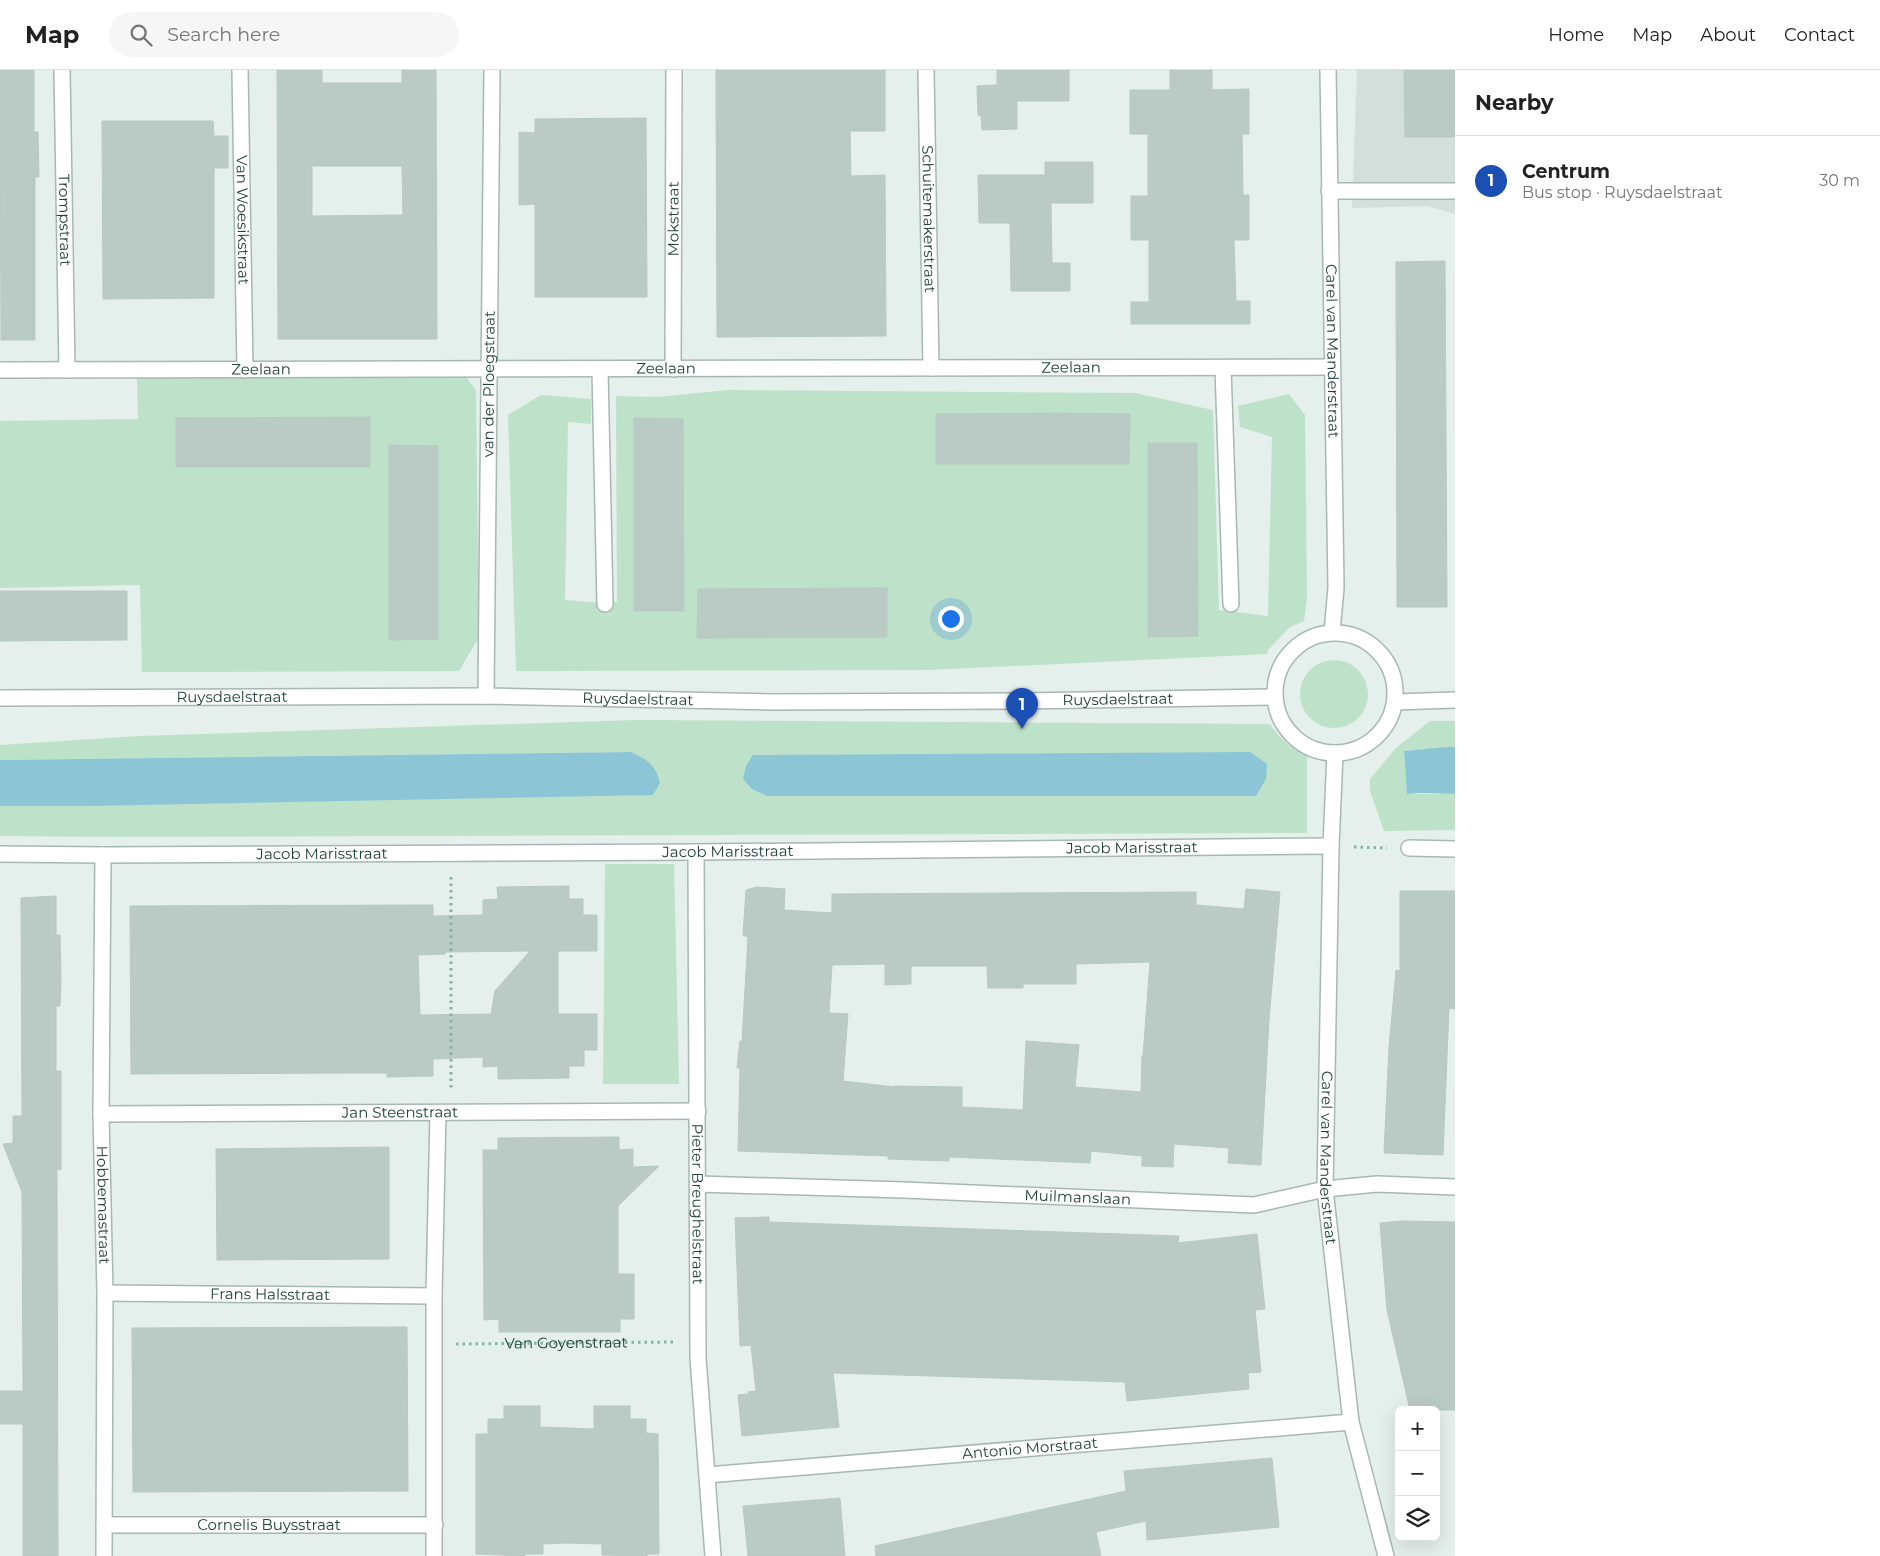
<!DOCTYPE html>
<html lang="en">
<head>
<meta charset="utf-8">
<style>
  :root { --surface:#fff; --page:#f6f6f6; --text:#222; --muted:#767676; --line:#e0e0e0; --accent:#ea580c }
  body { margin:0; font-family:Montserrat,sans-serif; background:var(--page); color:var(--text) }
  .controls { position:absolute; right:15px; bottom:15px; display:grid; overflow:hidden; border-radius:8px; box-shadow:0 5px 20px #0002 }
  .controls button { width:45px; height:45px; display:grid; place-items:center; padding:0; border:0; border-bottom:1px solid var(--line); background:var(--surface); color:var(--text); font:25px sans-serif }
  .you { position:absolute; left:950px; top:548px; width:18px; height:18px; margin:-12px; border:4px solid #fff; border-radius:50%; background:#1a73e8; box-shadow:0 0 0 8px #1a73e833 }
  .badge { display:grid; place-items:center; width:32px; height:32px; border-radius:50%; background:var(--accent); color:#fff; font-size:16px; font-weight:700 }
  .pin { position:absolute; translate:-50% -41px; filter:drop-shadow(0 1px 2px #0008) }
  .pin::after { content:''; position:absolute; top:26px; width:18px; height:15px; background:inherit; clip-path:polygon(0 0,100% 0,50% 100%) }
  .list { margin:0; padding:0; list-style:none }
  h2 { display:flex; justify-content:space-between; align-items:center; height:65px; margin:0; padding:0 20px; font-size:21px }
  h2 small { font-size:16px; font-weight:400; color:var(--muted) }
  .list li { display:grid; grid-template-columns:32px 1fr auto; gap:15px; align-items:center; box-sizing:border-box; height:90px; padding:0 20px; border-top:1px solid var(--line) }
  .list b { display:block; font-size:19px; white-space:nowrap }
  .list p { margin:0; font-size:16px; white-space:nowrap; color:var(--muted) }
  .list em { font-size:16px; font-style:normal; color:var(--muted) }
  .icon { flex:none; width:28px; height:28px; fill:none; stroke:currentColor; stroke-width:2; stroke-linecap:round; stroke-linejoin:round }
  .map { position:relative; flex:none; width:1455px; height:1486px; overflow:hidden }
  header { display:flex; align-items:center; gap:30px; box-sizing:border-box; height:70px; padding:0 25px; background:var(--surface); border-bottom:1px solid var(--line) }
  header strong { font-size:24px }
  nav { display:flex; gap:28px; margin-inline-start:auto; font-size:18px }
  .search { width:350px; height:45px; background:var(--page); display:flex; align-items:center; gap:12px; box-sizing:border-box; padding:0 18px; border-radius:28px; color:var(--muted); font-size:19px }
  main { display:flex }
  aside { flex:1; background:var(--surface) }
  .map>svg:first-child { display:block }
  .built { fill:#d3dfda }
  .green { fill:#bee1c9 }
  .water { fill:#8cc6d6 }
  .building { fill:#bacac4; stroke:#b7c9c3; fill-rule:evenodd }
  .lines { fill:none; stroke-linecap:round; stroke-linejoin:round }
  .minor-casing { stroke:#a7b8b3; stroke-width:18 }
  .path { stroke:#84b4a7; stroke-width:3; stroke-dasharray:2.5 4; stroke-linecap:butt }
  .minor { stroke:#fff; stroke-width:15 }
  .labels { text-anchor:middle; stroke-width:5; stroke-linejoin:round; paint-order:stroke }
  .street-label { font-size:15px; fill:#23423b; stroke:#f6fbf9 }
</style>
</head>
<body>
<header>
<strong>Map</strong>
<div class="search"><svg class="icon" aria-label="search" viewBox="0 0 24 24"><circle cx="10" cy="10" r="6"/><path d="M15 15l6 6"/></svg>Search here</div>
<nav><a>Home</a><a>Map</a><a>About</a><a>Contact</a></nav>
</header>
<main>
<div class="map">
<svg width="1455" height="1486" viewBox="0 0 1455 1486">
  <rect width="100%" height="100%" fill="#e5efeb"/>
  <path class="built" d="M1357,0h98v144l-27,-8 -76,2z"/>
  <path class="green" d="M465,306l11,14 3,247 -20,34 -317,1 -2,-87 -140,3v-167l138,-2 -1,-41z
    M727,320l408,3 78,17 6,200 49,6 4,-179 -32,-10 -2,-21 51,-12 16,21 2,183 -3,23 -14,6 -22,23 -1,4 -338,16 -413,1 -8,-256 33,-20 50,4v25l-23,-2 -3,178 26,2h26l-1,-206 43,1z
    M1300 624a34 34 0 1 1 68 0a34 34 0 1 1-68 0Z
    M636,650l634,4c7,12 23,26 37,31v78l-1185,4 -122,-1v-30h90l540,-54 -630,8v-15l140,-9z
    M1430,651h25v26l-51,4 3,43h48v36l-71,1 -14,-40v-12l26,-31z
    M605,794h69l5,220h-76z"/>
  <path class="water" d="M1446,677h9v47l-34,-1 -14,1 -3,-43z
    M630,682c17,7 26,13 30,31l-7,12 -563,11h-90v-46z
    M1250,682l17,12 -1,15 -10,17h-489l-15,-7 -9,-10 3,-13 7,-11z"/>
  <path class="building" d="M0,0h34v62h4l1,45h-4v163h-34z
    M277,0h45v13h80v-13h34l1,269h-159zM312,96h90l1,49 -91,1z
    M716,0h169v61h-35l1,45 34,-1 1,161 -169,1z
    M997,0h72v31h-52v28l-35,1 -1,-14 -3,-1 -1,-29 20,-1z
    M1170,0h42v20l37,-1v45h-7l1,61h6v45h-15l2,61h14v23h-119v-22h18v-62h-18v-44h17v-62h-18v-44h40z
    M1404,0h51v67h-50z
    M646,48l1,179h-112v-93l-16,1v-73l16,1v-14z
    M102,51h111l1,15h14v32h-14v130l-111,1z
    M1045,92h48v41h-42l1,60h18v28h-59l-1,-68h-31l-1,-48h67z
    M1445,191l2,346h-50l-1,-345z
    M1058,343l72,1 -1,50h-193v-50z
    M370,347v50h-194v-49z
    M634,348l49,1 1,192h-50z
    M1148,373h49l1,193 -50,1z
    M389,375l49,1v193l-49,1z
    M887,518v49l-190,1 1,-49z
    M0,521h127v49l-127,1z
    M569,816v13h14v16h14v36h-39v63h39v36h-13v16h-15v12l-71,1v-13l-15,1v-10l-50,2v17l-46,1v-4h-31l-225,1 -1,-168 303,-1v11l50,-1v-15l15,-1 -1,-12zM530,881l-35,40 -4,23 -71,1 -2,-60 27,-1v-2z
    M757,817l28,2 -1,21 48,3v-19l364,-2v13l48,4 2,-20 34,3 -11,128 -8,145 -33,-2 1,-15 -55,-4 -1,23 -31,-1v-10l-51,-5 -1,12 -141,-6v4l-61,-2v-3l-150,-5 2,-83h-3l3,-27h2l6,-104 -5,-2 3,-45zM1150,892l-7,94h-1l-1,36 -66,-5 4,-42 -53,-4 -3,69 -61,-3v-20l-68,-1v1l-51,-6 5,-67 -19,-1 3,-48 53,-1v21l26,-1v-18h76l1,22h35v-4h53v-20z
    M1400,821h55v118l-6,-1 -6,147 -59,-2 5,-105 7,-78 4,1z
    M56,826v39h4l1,44 -1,27h-4v65h5v99l-4,-1 1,387h-35v-132h-23v-33h23l-1,-199 -19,-48 10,-1v-27h9l-1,-218z
    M619,1067v13l14,-1v18l26,-1 -41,40v68h16v45h-14v13h-121v-13l-15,1 -1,-170h15v-12z
    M389,1077v112l-172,1 -1,-111z
    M769,1147v5l410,14 -1,7 79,-9 8,75 -10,1 6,62 -13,1 1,16 -122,12 -2,-19 -292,-9 6,54 -97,9 -4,-41 11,-1 -1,-2 8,-1 -5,-46 -11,1 -5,-128z
    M1402,1151l53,1v188h-45l-23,-100 -7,-87z
    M407,1257l1,164 -275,1 -1,-164z
    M504,1336h36v21l54,2v-23h36v13h16v14l12,1 1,120h-12v2l-45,-1v-11l-35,-1 -24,1v10h-18v2l-49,-2v-120h12v-15h16z
    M1272,1388l7,69 -132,13 -1,-19 -50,11 5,24h-225l-1,-10 251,-55 -2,-20z
    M840,1428l5,58h-97l-5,-50z"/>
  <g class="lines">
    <defs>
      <g id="minor">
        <path id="s2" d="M62,0l5,300"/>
        <path id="s3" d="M240,0l5,300"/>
        <path id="s4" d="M926,0l5,298"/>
        <path id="s5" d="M1328,0l8,518 -4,44"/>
        <path d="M1329,121h126"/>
        <path d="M1223,298l8,236"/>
        <path d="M600,299l5,235"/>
        <path id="s6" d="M673,299l1,-299"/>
        <path id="s7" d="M0,300l1332,-3"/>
        <circle cx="1335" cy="623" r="60"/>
        <path id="s8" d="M486,626l6,-626"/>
        <path id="s9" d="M0,628l486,-2 286,6 249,-1 254,-4"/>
        <path d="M1395,632l60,-2"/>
        <path id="s10" d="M1335,683l-4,93 -6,343 26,233 35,134"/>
        <path d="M1409,778l46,1"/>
        <path id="s11" d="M696,782l2,506 15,198"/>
        <path id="s12" d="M0,784l103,1 593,-3 635,-6"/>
        <path id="s13" d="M103,785l-2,259 4,179 -1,263"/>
        <path id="s14" d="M101,1044l597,-3"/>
        <path id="s15" d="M698,1114l206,6 350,15 71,-16 52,-5 78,3"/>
        <path id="s16" d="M105,1223l329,3"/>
        <path id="s17" d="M707,1405l644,-53"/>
        <path id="s18" d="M104,1455h331"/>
        <path d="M434,1486v-260l4,-183"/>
      </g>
    </defs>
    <use href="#minor" class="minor-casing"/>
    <g class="path">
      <path d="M1354,777l33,1"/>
      <path d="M451,807v214"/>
      <path id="s1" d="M456,1274l219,-2"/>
    </g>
    <use href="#minor" class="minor"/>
  </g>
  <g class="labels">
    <g class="street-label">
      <text dy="5" stroke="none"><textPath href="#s6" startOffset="150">Mokstraat</textPath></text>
      <text dy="5" stroke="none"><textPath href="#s4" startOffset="149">Schuitemakerstraat</textPath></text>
      <text dy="5" stroke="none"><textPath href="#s2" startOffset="150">Trompstraat</textPath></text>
      <text dy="5" stroke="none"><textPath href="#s3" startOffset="150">Van Woesikstraat</textPath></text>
      <text dy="5" stroke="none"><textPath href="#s5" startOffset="281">Carel van Manderstraat</textPath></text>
      <text dy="5" stroke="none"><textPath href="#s7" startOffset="1071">Zeelaan</textPath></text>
      <text dy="5" stroke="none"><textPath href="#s7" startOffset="666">Zeelaan</textPath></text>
      <text dy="5" stroke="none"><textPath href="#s7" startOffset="261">Zeelaan</textPath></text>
      <text dy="5" stroke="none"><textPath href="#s8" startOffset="312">van der Ploegstraat</textPath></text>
      <text dy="5" stroke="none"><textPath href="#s9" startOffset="232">Ruysdaelstraat</textPath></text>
      <text dy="5" stroke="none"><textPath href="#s9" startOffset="638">Ruysdaelstraat</textPath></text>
      <text dy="5" stroke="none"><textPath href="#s9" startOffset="1118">Ruysdaelstraat</textPath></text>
      <text dy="5" stroke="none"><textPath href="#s12" startOffset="1132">Jacob Marisstraat</textPath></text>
      <text dy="5" stroke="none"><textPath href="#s12" startOffset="728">Jacob Marisstraat</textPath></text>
      <text dy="5" stroke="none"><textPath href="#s12" startOffset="322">Jacob Marisstraat</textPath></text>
      <text dy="5" stroke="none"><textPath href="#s14" startOffset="299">Jan Steenstraat</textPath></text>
      <text dy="5" stroke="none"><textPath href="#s10" startOffset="405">Carel van Manderstraat</textPath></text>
      <text dy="5" stroke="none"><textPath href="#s15" startOffset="380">Muilmanslaan</textPath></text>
      <text dy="5" stroke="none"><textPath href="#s11" startOffset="352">Pieter Breughelstraat</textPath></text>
      <text dy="5" stroke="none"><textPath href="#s13" startOffset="350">Hobbemastraat</textPath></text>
      <text dy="5" stroke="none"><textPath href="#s16" startOffset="165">Frans Halsstraat</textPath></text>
      <text dy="5" stroke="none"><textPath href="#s1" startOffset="110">Van Goyenstraat</textPath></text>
      <text dy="5" stroke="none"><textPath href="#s17" startOffset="324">Antonio Morstraat</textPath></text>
      <text dy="5" stroke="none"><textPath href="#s18" startOffset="165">Cornelis Buysstraat</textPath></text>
    </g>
  </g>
</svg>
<div class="controls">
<button>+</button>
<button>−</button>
<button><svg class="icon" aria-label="layers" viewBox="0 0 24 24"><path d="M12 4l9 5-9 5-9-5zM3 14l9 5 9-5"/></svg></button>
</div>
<div class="you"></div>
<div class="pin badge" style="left:1022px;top:659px;background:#1a4fb4">1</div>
</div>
<aside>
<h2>Nearby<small></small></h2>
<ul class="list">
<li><span class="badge" style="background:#1a4fb4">1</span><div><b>Centrum</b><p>Bus stop · Ruysdaelstraat</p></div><em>30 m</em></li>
</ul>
</aside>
</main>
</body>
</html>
